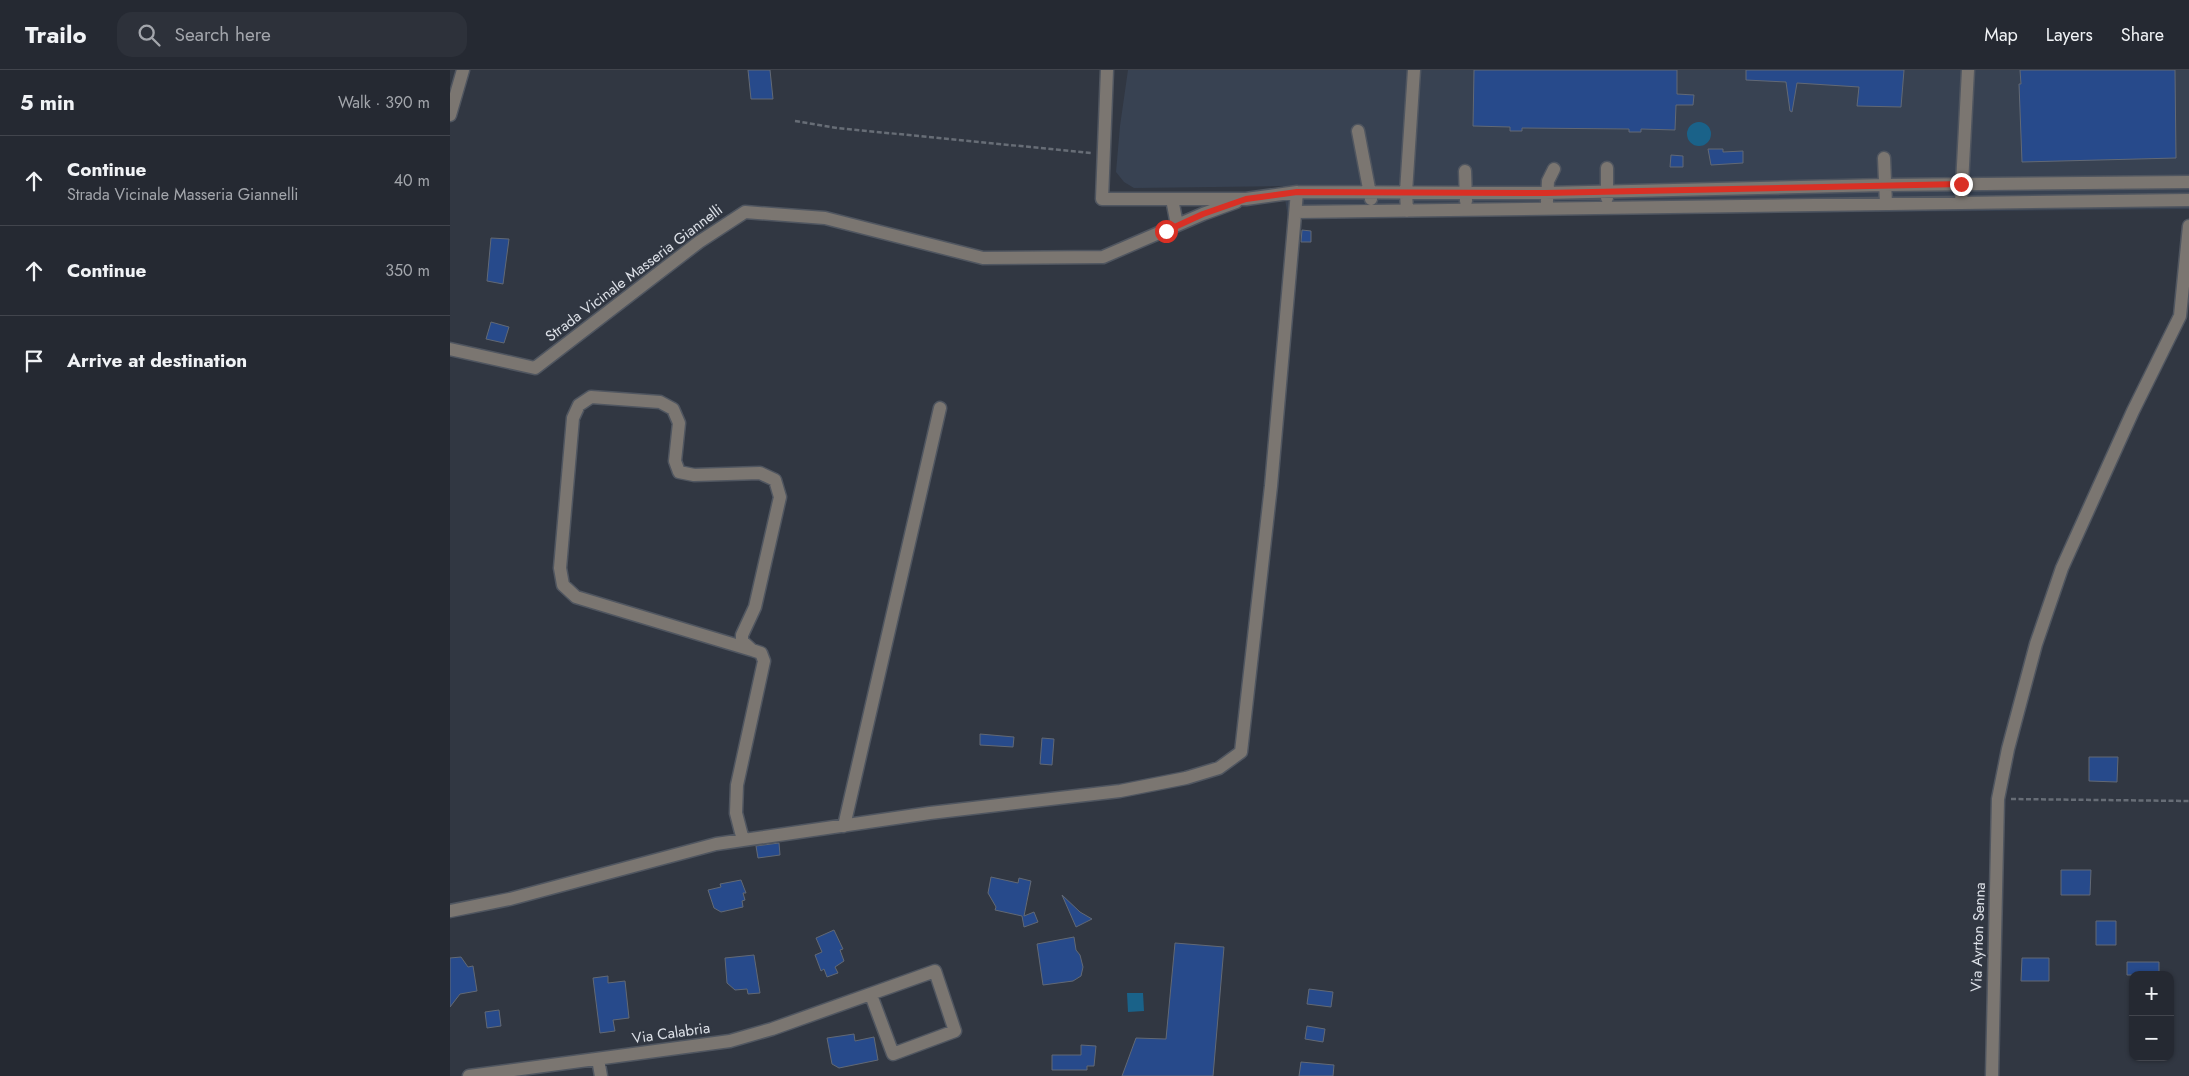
<!DOCTYPE html>
<html lang="en">
<head>
<meta charset="utf-8">
<style>
  :root { --surface:#252932; --page:#2d313a; --text:#f1f3f6; --muted:#a3a6ac; --line:#42454d }
  body { margin:0; font-family:Jost,sans-serif; background:var(--page); color:var(--text) }
  .controls { position:absolute; right:15px; bottom:15px; display:grid; overflow:hidden; border-radius:10px; box-shadow:0 1px 4px #0004 }
  .controls button { width:45px; height:45px; display:grid; place-items:center; padding:0; border:0; border-bottom:1px solid var(--line); background:var(--surface); color:var(--text); font:25px sans-serif }
  .stop { position:absolute; width:15px; height:15px; margin:-11px; border:4px solid #d93025; border-radius:50%; background:#fff }
  .stop.end { background:#d93025; border-color:#fff; box-shadow:0 1px 5px #0008 }
  .list { margin:0; padding:0; list-style:none }
  h2 { display:flex; justify-content:space-between; align-items:center; height:65px; margin:0; padding:0 20px; font-size:21px }
  h2 small { font-size:16px; font-weight:400; color:var(--muted) }
  .list li { display:grid; grid-template-columns:32px 1fr auto; gap:15px; align-items:center; box-sizing:border-box; height:90px; padding:0 20px; border-top:1px solid var(--line) }
  .list b { display:block; font-size:19px; white-space:nowrap }
  .list p { margin:0; font-size:16px; white-space:nowrap; color:var(--muted) }
  .list em { font-size:16px; font-style:normal; color:var(--muted) }
  .icon { flex:none; width:28px; height:28px; fill:none; stroke:currentColor; stroke-width:2; stroke-linecap:round; stroke-linejoin:round }
  .map { position:relative; flex:none; width:1739px; height:1006px; overflow:hidden }
  header { display:flex; align-items:center; gap:30px; box-sizing:border-box; height:70px; padding:0 25px; background:var(--surface); border-bottom:1px solid var(--line) }
  header strong { font-size:24px }
  nav { display:flex; gap:28px; margin-inline-start:auto; font-size:18px }
  .search { width:350px; height:45px; background:var(--page); display:flex; align-items:center; gap:12px; box-sizing:border-box; padding:0 18px; border-radius:15px; color:var(--muted); font-size:19px }
  main { display:flex }
  aside { flex:1; background:var(--surface) }
  .map>svg:first-child { display:block }
  .built { fill:#384252 }
  .water { fill:#1a6289 }
  .building { fill:#274a8b; stroke:#626975 }
  .lines { fill:none; stroke-linecap:round; stroke-linejoin:round }
  .minor-casing { stroke:#505660; stroke-width:15 }
  .path { stroke:#676d76; stroke-width:2.5; stroke-dasharray:5 2.5; stroke-linecap:butt }
  .minor { stroke:#7b7671; stroke-width:12 }
  .route { stroke:#d93025; stroke-width:6 }
  .labels { text-anchor:middle; stroke-width:4; stroke-linejoin:round; paint-order:stroke }
  .street-label { font-size:15px; fill:#dde1e8; stroke:#313742 }
</style>
</head>
<body>
<header>
<strong>Trailo</strong>
<div class="search"><svg class="icon" aria-label="search" viewBox="0 0 24 24"><circle cx="10" cy="10" r="6"/><path d="M15 15l6 6"/></svg>Search here</div>
<nav><a>Map</a><a>Layers</a><a>Share</a></nav>
</header>
<main>
<aside>
<h2>5 min<small>Walk · 390 m</small></h2>
<ul class="list">
<li><svg class="icon" aria-label="ahead" viewBox="0 0 24 24"><path d="M12 20V5M6 11l6-6 6 6"/></svg><div><b>Continue</b><p>Strada Vicinale Masseria Giannelli</p></div><em>40 m</em></li>
<li><svg class="icon" aria-label="ahead" viewBox="0 0 24 24"><path d="M12 20V5M6 11l6-6 6 6"/></svg><div><b>Continue</b></div><em>350 m</em></li>
<li><svg class="icon" aria-label="arrive" viewBox="0 0 24 24"><path d="M6 21V4h12l-3 4 3 4H6"/></svg><div><b>Arrive at destination</b></div></li>
</ul>
</aside>
<div class="map">
<svg width="1739" height="1006" viewBox="0 0 1739 1006">
  <rect width="100%" height="100%" fill="#313742"/>
  <path class="built" d="M678,0h1061v139l-901,9 -5,-32 -149,2 -10,-6 -8,-10 4,-46z"/>
  <path class="water" d="M1237 64a12 12 0 1 1 24 0a12 12 0 1 1-24 0Z
    M677,923h16l1,18 -16,1z"/>
  <path class="building" d="M298,0h22l3,29h-22z
    M1024,0h203v24l17,1 -1,10h-17l-1,25 -34,-1v3h-12v-3l-107,-1v3h-12v-4l-37,-1z
    M1296,0h158l-3,37 -44,-1 2,-19 -62,-4 -5,29 -2,-1 -4,-29 -40,-2z
    M1570,0h155l1,88 -154,4 -3,-78h2z
    M1258,79h15v3l20,-1v12l-32,2z
    M1221,85l12,1v11h-13z
    M852,160l9,1v11h-10z
    M41,168l18,1 -6,45 -16,-3z
    M41,252l18,5 -5,16 -18,-4z
    M530,664l34,3 -1,10 -33,-2z
    M592,668l12,1 -2,26 -12,-1z
    M1639,687h29l-1,25 -28,-1z
    M329,773l1,12 -22,3 -2,-12z
    M1611,800h30l-1,25h-29z
    M541,807l27,6 1,-5 12,3 -7,35 10,-4 4,10 -14,5 -2,-11 -27,-6 1,-3 -8,-14z
    M291,810l5,13h-3l2,7 -3,1 1,6 -22,5 -7,-4 -6,-18 13,-3 -1,-3z
    M612,825l18,17 12,7 -16,8z
    M1646,851h20v24h-20z
    M384,860l9,19 -3,1 4,11 -9,6 3,6 -11,4 -3,-8 -3,2 -6,-16 7,-3 -6,-14z
    M624,867l2,13 4,5 3,12 -2,9 -8,5 -30,4 -6,-41z
    M725,873l49,4 -11,129h-91l14,-38 30,1z
    M304,885l6,38 -12,1 -1,-5 -12,1 -8,-7 -2,-25z
    M11,887l7,10 5,-1 4,25 -17,3 -10,13v-49z
    M1572,888h27v23h-28z
    M1677,892h32v13h-32z
    M158,906v7l17,-2 4,37 -16,2 2,11 -15,2 -7,-55z
    M859,919l24,3 -2,15 -24,-3z
    M49,940l2,16 -14,2 -2,-16z
    M857,956l18,3 -2,13 -18,-3z
    M404,964l1,7 19,-4 4,23 -39,8 -7,-4 -5,-26z
    M631,975l15,1 -2,20h-7v4h-35v-15h29z
    M851,992l33,3 -1,11h-34z"/>
  <g class="lines">
    <defs>
      <path id="minor" d="M657,0l-5,129h144l51,-7 249,1 339,-8 304,-3
        M0,45l13,-45
        M908,61l13,68
        M1434,88l2,46
        M1157,98v30
        M1015,101l1,30
        M722,129l5,26
        M1097,131l1,-20 6,-12
        M1511,133l7,-133
        M957,141l-1,-19 8,-122
        M846,142l893,-12
        M0,279l85,19 164,-126 46,-30 80,6 158,40 120,-1 100,-43 33,-12
        M394,756l96,-418
        M293,770l-7,-27 1,-28 27,-124 -3,-8 -9,-3 -176,-53 -13,-12 -3,-17 13,-150 6,-13 12,-8 69,5 13,7 6,14 -4,38 4,11 15,3 66,-2 15,7 5,17 -25,110 -13,28v6l10,9
        M0,841l60,-12 206,-55 214,-31 190,-22 66,-13 33,-10 22,-16 30,-266 26,-294
        M148,989l3,17
        M19,1006l261,-35 42,-12 163,-58 20,60 -62,23 -22,-59
        M1542,1006l6,-277 10,-50 28,-105 26,-76 71,-157 47,-95 9,-90"/>
    </defs>
    <use href="#minor" class="minor-casing"/>
    <path class="path" d="M345,51l42,7 254,25
      M1561,729l178,2"/>
    <use href="#minor" class="minor"/>
  </g>
  <g class="lines">
    <path class="route" d="M716,161l37,-17 43,-15 51,-7 249,1 415,-9"/>
  </g>
  <g class="labels">
    <g class="street-label">
      <text transform="translate(184 203) rotate(-37)" y="5">Strada Vicinale Masseria Giannelli</text>
      <text transform="translate(1528 867) rotate(-88)" y="5">Via Ayrton Senna</text>
      <text transform="translate(221 963) rotate(-8)" y="5">Via Calabria</text>
    </g>
  </g>
</svg>
<div class="controls">
<button>+</button>
<button>−</button>
</div>
<div class="stop" style="left:716px;top:161px"></div>
<div class="stop end" style="left:1511px;top:114px"></div>
</div>
</main>
</body>
</html>
